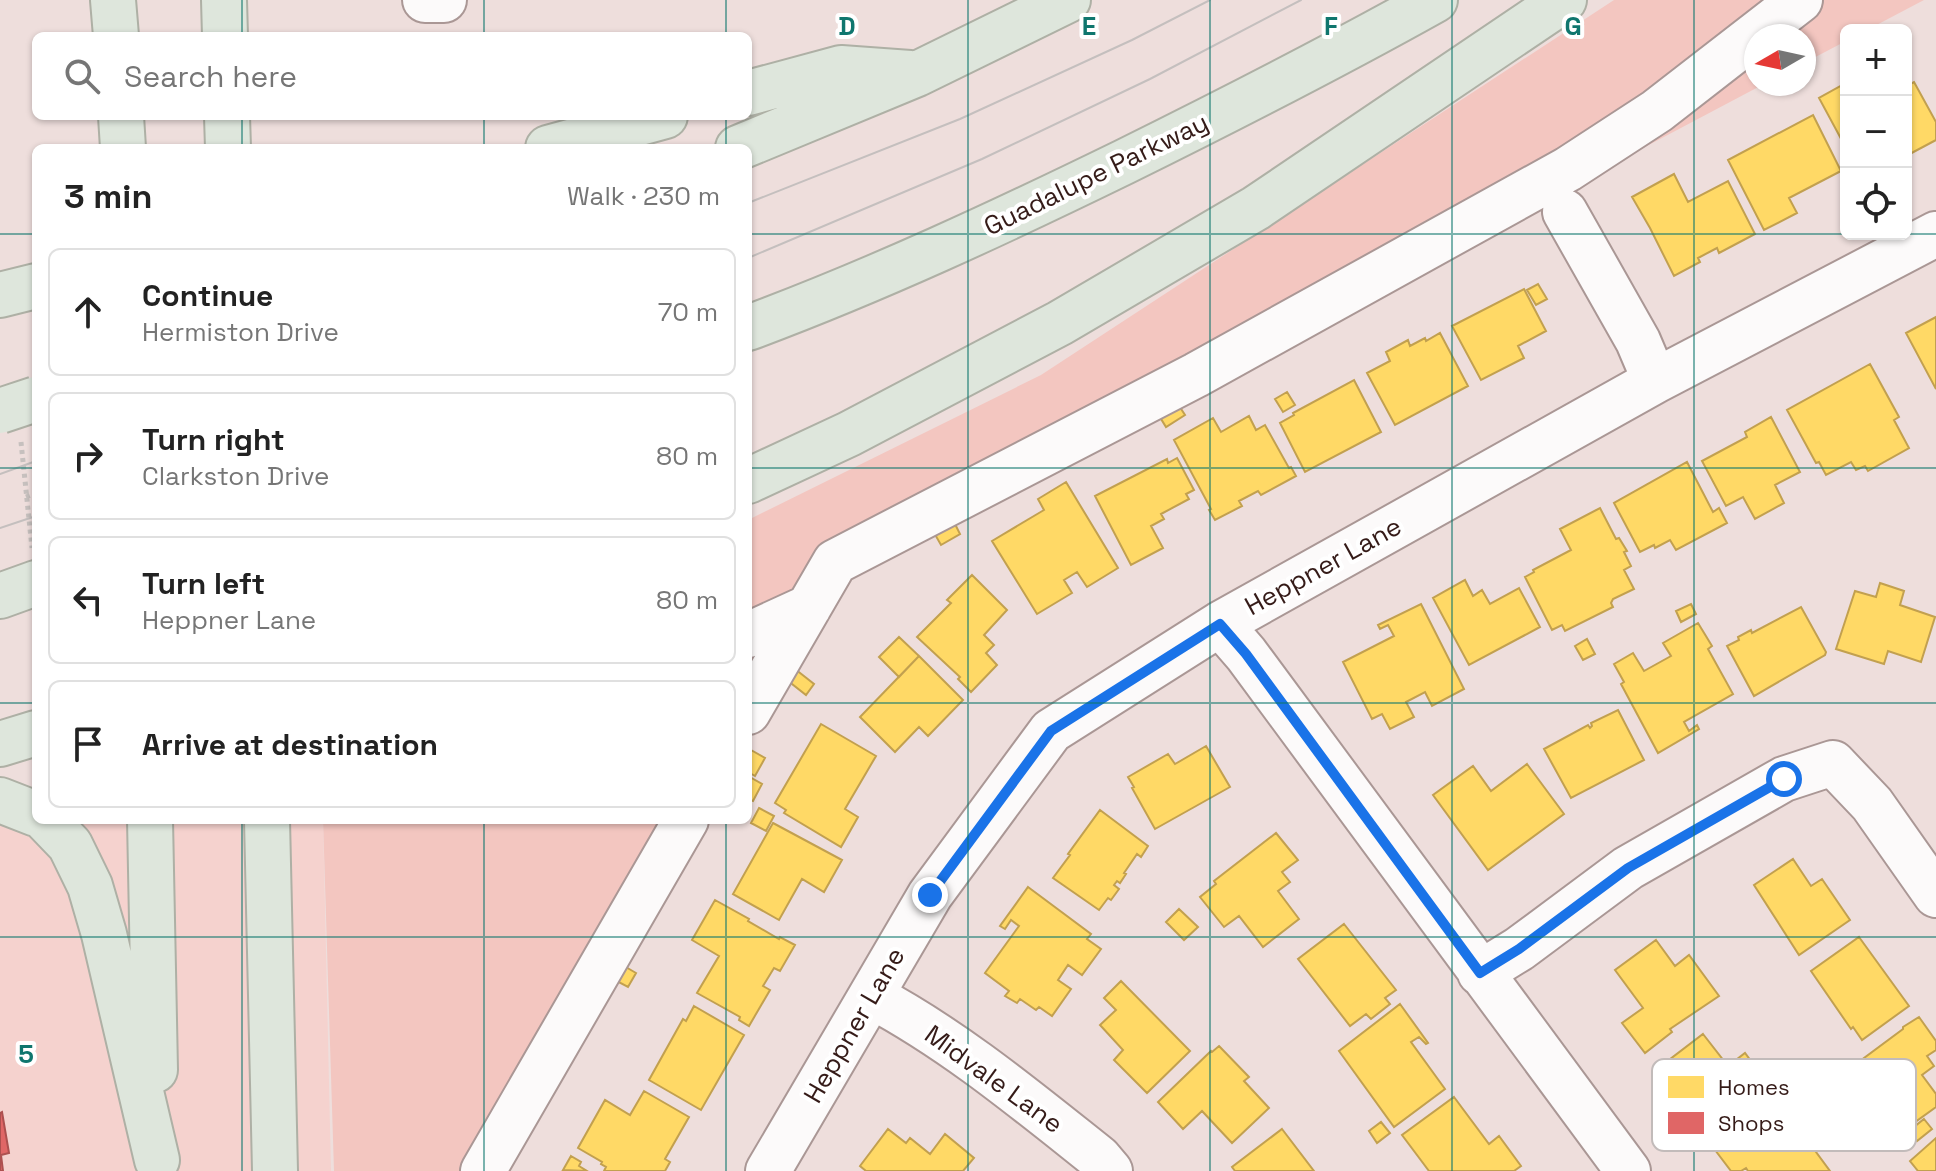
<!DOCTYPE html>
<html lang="en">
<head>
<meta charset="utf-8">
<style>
  :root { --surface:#fff; --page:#f2f2f2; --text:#222; --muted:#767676; --line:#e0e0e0 }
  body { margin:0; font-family:"Space Grotesk",sans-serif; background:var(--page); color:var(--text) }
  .controls { position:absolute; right:24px; top:24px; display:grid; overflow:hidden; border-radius:12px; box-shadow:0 2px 6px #0004 }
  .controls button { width:72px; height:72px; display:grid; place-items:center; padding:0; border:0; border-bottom:2px solid var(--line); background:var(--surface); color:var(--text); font:40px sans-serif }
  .compass { position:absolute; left:1744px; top:24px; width:72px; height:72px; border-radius:50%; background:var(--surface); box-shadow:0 2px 6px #0004; rotate:261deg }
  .stop { position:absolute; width:24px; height:24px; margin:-18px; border:6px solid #1a73e8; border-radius:50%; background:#fff }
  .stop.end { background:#1a73e8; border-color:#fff; box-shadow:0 2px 8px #0008 }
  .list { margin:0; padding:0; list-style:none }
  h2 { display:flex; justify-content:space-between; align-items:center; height:104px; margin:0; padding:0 32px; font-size:34px }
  h2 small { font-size:26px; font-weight:400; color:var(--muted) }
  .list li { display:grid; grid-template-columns:52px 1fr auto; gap:24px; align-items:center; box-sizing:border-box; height:128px; margin:0 16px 16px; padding:0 16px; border:2px solid var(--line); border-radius:12px }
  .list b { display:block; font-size:30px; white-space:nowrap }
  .list p { margin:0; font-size:26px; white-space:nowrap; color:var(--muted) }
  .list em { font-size:26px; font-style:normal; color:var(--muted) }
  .icon { flex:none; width:44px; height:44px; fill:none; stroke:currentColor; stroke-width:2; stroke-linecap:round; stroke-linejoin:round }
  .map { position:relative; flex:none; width:1936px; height:1171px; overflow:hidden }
  .search { position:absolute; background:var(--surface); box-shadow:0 2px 6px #0004; left:32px; top:32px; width:720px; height:88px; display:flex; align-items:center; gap:20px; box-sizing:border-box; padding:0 28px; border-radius:12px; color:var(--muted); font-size:30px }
  .panel { position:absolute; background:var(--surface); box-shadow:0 2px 6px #0004; left:32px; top:144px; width:720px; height:680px; border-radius:12px }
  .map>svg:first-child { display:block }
  .built { fill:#f5d2ce }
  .green { fill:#f3c6c0 }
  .homes { fill:#ffd966; stroke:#c2a04f; stroke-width:2 }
  .shops { fill:#e06666; stroke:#ad504f; stroke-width:2 }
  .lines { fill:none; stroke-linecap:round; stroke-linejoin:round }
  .minor-casing { stroke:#aa9795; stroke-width:48 }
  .highway-casing { stroke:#aeb0a5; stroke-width:48 }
  .path { stroke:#c6c0be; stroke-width:5; stroke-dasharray:4 4; stroke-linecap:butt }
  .minor { stroke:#fcfafa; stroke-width:44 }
  .highway { stroke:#dee6dc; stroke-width:44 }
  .tram { stroke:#c4bfbe; stroke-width:2 }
  .highway-bridge-casing { stroke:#aeb0a5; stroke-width:48; stroke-linecap:butt }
  .highway-bridge { stroke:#dee6dc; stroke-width:44 }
  .route { stroke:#1a73e8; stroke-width:10 }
  .grid { fill:none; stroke:#0f766e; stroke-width:2; stroke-opacity:0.55 }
  .labels { text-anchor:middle; stroke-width:8; stroke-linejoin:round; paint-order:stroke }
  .street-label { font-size:26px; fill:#351b18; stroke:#fff }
  .key { fill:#fff; stroke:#c2bbba; stroke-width:2 }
  .key-label { font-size:22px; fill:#351b18 }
  .grid-label { font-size:26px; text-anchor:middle; font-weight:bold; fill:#0f766e; stroke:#fff; stroke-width:8; stroke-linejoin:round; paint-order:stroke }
</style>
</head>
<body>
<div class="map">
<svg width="1936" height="1171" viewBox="0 0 1936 1171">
  <rect width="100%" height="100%" fill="#eededc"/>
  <path class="built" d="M0,813l36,7h287l8,351h-331z"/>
  <path class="green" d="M1614,0h310l-57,30h-21v11l-42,22v-27h-48v48h8l-922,488 -94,164v-216l293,-145z
    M323,820h376l-202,351h-163z"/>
  <path class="homes" d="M1914,82l22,40v18l-30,16v-70z
    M1846,83v65l-27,-50z
    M1813,115l28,56 -52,27 8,15 -33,17 -36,-70z
    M1674,174l14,28 40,-21 27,53 -36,19 -2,-5 -19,10 2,4 -26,14 -24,-48 -18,-31z
    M1538,284l9,15 -11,6 -9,-15z
    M1524,289l22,42 -28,15 6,12 -43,22 -29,-54z
    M1936,317v72l-30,-56z
    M1440,333l28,53 -73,39 -28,-52 23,-12 -4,-9 22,-12 2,6 15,-8 1,3z
    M1870,364l29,53 -5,3 15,28 -41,23 -3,-5 -9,4 -5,-8 -25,13 -7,-13 -3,1 -29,-53z
    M1354,380l27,52 -76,40 -25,-49 14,-8 -1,-2z
    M1287,392l8,13 -12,7 -8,-13z
    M1174,398l11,17 -19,12 -11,-18z
    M1249,416l7,14 9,-5 24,43 2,-1 5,9 -35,19 -3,-4 -19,10 3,5 -27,14 -6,-10 2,-1 -37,-69 39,-22 8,14z
    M1771,417l29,55 -25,13 9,18 -29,16 -12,-22 -17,9 -24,-45 45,-24 -2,-5z
    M1177,458l17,32 -8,4 3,5 -28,15 3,5 -13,7 12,22 -32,17 -36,-69 72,-37 1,4z
    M1687,462l26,50 6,-4 8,15 -51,27 -6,-10 -15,8 -1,-3 -14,7 -26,-49z
    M1066,482l52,86 -31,19 -10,-15 -13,8 8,13 -35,21 -45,-73 52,-31 -6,-11z
    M1600,508l16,31 3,-1 8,13 -3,1 7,14 -7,4 10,19 -21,10 -2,4 2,4 -48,24 -3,-6 -10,5 -27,-53 9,-5 -1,-2 38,-20 -11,-21z
    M953,520l7,14 -19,11 -8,-14z
    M972,575l35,35 -23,25 10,10 -8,8 11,12 -26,27 -13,-13 2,-2 -43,-40 34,-34 -4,-3z
    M1465,580l8,16 9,-6 8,14 29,-16 21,39 -71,38 -36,-67z
    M1880,583l24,8 -4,14 35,12 -14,45 -33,-11 -4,13 -48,-15 19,-58 21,6z
    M1421,604l43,85 -32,17 -7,-14 -19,10 8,15 -24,12 -8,-15 -10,5 -29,-57 51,-26 -6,-11 -8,4 -2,-4z
    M1691,604l5,10 -15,8 -5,-11z
    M1801,607l25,45 -1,3 -71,41 -27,-50 12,-6 -1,-3 13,-7 1,3z
    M1698,623l14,23 -4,3 25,45 -49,28 5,9 8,-6 2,4 -41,24 -37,-69 3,-2 -10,-18 19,-11 11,18 27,-15 -8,-13z
    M899,637l20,19 -20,21 -20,-20z
    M1587,639l8,15 -12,6 -8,-14z
    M919,656l44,44 -35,36 -9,-9 -24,25 -35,-35z
    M795,669l19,15 -8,11 -19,-15z
    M1618,710l26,50 -73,38 -27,-49 44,-24 2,3 2,-2 -1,-3z
    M821,724l55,32 -31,53 13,8 -17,30 -57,-34 2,-3 -11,-7z
    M1206,746l24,41 -75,42 -23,-41 2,-1 -6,-10 40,-23 7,10z
    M751,750l14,8 -10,18 -7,-4v-17z
    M1527,764l37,50 -76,56 -55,-75 40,-29 18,25z
    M748,776l14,8 -9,17 -5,-2z
    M759,808l15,8 -8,15 -15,-8z
    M1100,810l48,36 -7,11 -4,-3 -13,19 2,1 -6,9 -3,-2 -3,4 5,4 -8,11 -3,-2 -9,12 -46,-32 17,-23 -2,-1z
    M773,823l69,37 -18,32 -22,-13 -23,41 -46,-26z
    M1276,833l22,27 -16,12 8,10 -12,9 21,28 -36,28 -24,-31 -15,11 -24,-30 16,-13 -2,-3z
    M1793,859l18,27 11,-7 28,41 -51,35 -45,-70z
    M1028,887l63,47 -4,5 14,10 -19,26 -14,-10 -10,15 13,9 -19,27 -13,-9 -3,3 -16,-11 -3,4 -12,-7 4,-5 -24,-18 34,-47 -8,-6 -6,9 -5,-3z
    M715,900l34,19 -1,2 31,18 1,-2 15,8 -15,26 -6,-3 -11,18 7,4 -21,36 -10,-6 1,-3 -43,-24 22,-37 -27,-16z
    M1179,909l19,18 -14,13 -18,-18z
    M1344,924l52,66 -11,8 5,6 -19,15 -5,-5 -16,12 -52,-67z
    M1859,937l50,69 -47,34 -9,-13 -2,2 -40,-58z
    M1656,940l19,26 14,-11 30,41 -49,33 2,3 -27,21 -23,-30 21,-15 -28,-38z
    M619,963l17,10 -8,14 -17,-9z
    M1121,981l69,70 -43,42 -33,-33 9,-10 -23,-25 16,-15 -12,-12z
    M1400,1004l28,39 -2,1 -7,-7 -8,5 34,47 -51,38 -55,-76z
    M694,1006l50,29 -43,75 -52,-30 34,-61 3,2z
    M1919,1017l17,24v9l-9,6 7,10 -12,9 14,19v13l-32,23 -19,-26 -17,12 -21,-28 18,-13 -9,-11 47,-35v-2z
    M1703,1034l25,32 17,-13 23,31 -16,13 2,2 -38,30 -1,-2 -11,8 -32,-40 12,-9 -19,-23z
    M1219,1046l30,31 -5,4 25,27 -37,35 -30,-32 -19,18 -25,-27 53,-51 1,1z
    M644,1091l45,26 -24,42 5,3 -5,9h-61l2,-4 -5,-3 1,-2 -24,-14 27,-48 25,15z
    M1454,1097l35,47 10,-8 22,30 -7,5h-85l-27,-36z
    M1777,1099l53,72h-82l-2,-3 -5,3h-10l-19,-25z
    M1924,1119l8,10 -15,12 -8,-10z
    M1381,1122l9,11 -13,10 -8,-12z
    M888,1129l18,14 4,-5 20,16 15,-20 29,24 -11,13h-97l-6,-5z
    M1282,1129l32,42h-79l-3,-4z
    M1936,1138v33h-18l-8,-10z
    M571,1156l10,6 -2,4 8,5 -24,-1z"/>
  <path class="shops" d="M2,1112l7,41 -8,2 2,16h-3v-58z"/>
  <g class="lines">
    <defs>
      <path id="minor" d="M425,0h19
        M1565,212l73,129 17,40
        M1220,624l26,30 382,517
        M748,635l61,-28
        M748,712l87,-150 361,-187 372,-206 89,-58 143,-111
        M1480,973l39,-24 109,-81 156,-89 49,-16 39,41 64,91
        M871,996c83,44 155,104 228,162l11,13
        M483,1171l203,-351
        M768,1171l162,-276 121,-164 169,-107 435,-243 281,-147"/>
      <path id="highway" d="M113,0l3,36
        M224,0l1,36
        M748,93l93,-25 69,5
        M121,116l2,32
        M227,116l1,32
        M548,148l117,-32
        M738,148l179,-74 151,-74
        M0,295l36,-9
        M748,328c129,-48 253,-106 376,-166 105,-52 209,-105 311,-162
        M748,481l101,-47 211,-111 196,-115 308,-208
        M0,596l36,-13
        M0,744l36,-11
        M0,800l36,14
        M46,820l24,25 20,41 14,48 53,226
        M150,820l5,250
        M267,820l8,351"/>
    </defs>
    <use href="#minor" class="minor-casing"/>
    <use href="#highway" class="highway-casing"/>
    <path class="path" d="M21,442l11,106
      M26,497l10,-4"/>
    <use href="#minor" class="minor"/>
    <use href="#highway" class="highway"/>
    <path class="tram" d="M748,203l212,-84 172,-79 78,-40
      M748,258l234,-99 168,-80 151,-79
      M0,474l36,-13
      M0,528l36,-12"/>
    <defs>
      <path id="highway-bridge" d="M0,411l36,-12"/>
    </defs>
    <use href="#highway-bridge" class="highway-bridge-casing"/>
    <use href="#highway-bridge" class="highway-bridge"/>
  </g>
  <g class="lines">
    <path class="route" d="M930,895l121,-164 169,-107 26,30 234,319 39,-24 109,-81 156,-89"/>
  </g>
  <path class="grid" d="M242,0v36M484,0v36M726,0v36M968,0v1171M1210,0v1171M1452,0v1171M1694,0v1171M242,116v32M484,116v32M726,116v32M0,234h36M748,234h1188M0,468h36M748,468h1188M0,703h36M748,703h1188M242,820v351M484,820v351M726,820v351M0,937h1936"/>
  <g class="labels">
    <g class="street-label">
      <text transform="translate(1096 174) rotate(-26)" y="9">Guadalupe Parkway</text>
      <text transform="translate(1323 566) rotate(-29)" y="9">Heppner Lane</text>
      <text transform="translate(854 1025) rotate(-60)" y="9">Heppner Lane</text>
      <text transform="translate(994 1079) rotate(36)" y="9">Midvale Lane</text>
    </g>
  </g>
  <rect x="1652" y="1059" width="264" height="92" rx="12" class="key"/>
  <rect x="1668" y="1076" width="36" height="22" fill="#ffd966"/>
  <rect x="1668" y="1112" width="36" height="22" fill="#e06666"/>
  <g class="key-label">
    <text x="1718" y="1095">Homes</text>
    <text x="1718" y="1131">Shops</text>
  </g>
  <g class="grid-label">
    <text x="847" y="35">D</text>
    <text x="1089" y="35">E</text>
    <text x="1331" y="35">F</text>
    <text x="1573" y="35">G</text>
    <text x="26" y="1063">5</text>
  </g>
</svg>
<div class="controls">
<button>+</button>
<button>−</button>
<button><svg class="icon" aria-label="locate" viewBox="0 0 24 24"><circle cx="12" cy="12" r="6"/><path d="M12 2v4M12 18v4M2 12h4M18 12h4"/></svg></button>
</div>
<svg class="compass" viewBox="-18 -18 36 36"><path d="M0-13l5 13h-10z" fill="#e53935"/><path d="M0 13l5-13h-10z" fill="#767676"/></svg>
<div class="stop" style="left:1784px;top:779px"></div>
<div class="stop end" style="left:930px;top:895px"></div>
<div class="search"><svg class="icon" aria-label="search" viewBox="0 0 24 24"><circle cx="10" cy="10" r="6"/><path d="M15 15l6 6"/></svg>Search here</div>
<section class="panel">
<h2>3 min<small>Walk · 230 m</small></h2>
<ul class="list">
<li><svg class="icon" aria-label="ahead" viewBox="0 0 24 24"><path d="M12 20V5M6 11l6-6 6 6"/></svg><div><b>Continue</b><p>Hermiston Drive</p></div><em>70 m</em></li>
<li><svg class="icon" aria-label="right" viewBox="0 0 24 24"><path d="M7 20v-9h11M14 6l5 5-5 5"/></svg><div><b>Turn right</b><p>Clarkston Drive</p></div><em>80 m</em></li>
<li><svg class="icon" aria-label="left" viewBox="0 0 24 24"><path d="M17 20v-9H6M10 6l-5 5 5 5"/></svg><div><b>Turn left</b><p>Heppner Lane</p></div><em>80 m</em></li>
<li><svg class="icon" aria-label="arrive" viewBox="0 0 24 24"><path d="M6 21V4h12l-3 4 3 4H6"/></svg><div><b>Arrive at destination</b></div></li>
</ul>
</section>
</div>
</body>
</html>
